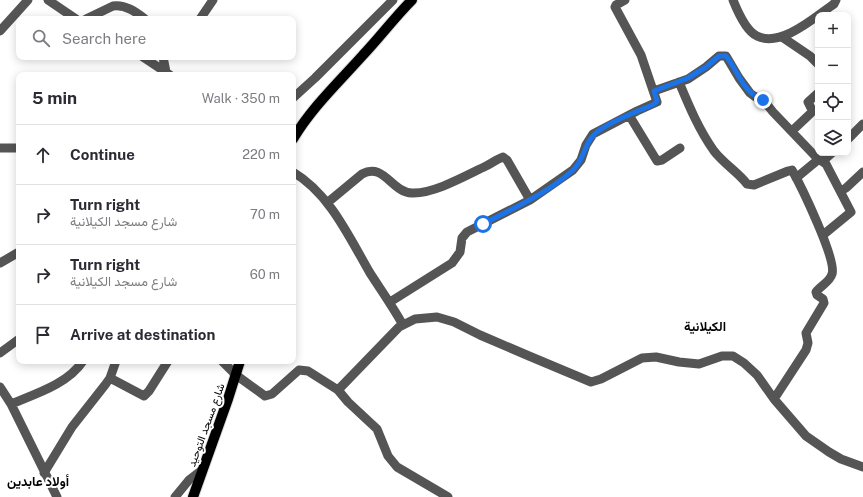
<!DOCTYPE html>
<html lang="en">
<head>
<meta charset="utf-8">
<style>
  :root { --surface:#fff; --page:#f7f7f7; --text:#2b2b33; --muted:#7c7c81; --line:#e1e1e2 }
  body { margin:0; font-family:"Public Sans",Vazirmatn,sans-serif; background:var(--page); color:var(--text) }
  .controls { position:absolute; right:12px; top:12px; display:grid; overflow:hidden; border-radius:8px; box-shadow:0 2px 10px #0003 }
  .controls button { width:36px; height:36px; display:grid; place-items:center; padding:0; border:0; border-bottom:1px solid var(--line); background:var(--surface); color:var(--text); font:20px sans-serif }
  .stop { position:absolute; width:12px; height:12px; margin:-9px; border:3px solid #1a73e8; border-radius:50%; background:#fff }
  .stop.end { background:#1a73e8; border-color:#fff; box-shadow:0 1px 4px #0008 }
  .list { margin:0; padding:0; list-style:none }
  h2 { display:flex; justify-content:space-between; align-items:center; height:52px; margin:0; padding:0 16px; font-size:17px }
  h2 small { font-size:13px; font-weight:400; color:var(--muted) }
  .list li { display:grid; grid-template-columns:26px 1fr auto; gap:12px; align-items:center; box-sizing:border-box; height:60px; padding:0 16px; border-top:1px solid var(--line) }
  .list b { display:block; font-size:15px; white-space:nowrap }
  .list p { margin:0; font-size:13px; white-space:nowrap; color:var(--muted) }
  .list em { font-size:13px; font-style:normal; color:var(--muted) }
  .icon { flex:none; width:22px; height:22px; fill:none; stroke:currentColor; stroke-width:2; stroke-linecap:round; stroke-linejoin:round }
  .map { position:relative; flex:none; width:863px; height:497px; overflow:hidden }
  .search { position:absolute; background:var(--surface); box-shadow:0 2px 10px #0003; left:16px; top:16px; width:280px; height:44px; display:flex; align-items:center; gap:10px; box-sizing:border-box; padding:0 14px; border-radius:8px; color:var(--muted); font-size:15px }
  .panel { position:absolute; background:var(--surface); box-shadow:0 2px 10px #0003; left:16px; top:72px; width:280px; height:292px; border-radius:8px }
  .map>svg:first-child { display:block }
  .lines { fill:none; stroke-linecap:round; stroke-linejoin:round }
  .major-casing { stroke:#dbdbdb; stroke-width:12 }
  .minor { stroke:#555; stroke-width:9 }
  .major { stroke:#000; stroke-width:10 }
  .route { stroke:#1a73e8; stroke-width:5 }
  .labels { text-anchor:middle; stroke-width:4; stroke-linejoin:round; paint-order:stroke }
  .street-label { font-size:11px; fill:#000; stroke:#fff }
  .quarter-label { font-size:13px; font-weight:bold; fill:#000; stroke:#fff }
</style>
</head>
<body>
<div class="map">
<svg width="863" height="497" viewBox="0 0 863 497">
  <rect width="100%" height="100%" fill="#fff"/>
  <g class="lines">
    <defs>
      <path id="major" d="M293,139c19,-32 46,-57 70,-84 17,-18 32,-38 49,-55
        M193,497l35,-98 12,-38"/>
    </defs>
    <use href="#major" class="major-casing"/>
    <path class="minor" d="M48,0l28,19
      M733,0c4,10 13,31 24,36 24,12 58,-19 77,-32l2,-4
      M86,19l27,-13c12,-2 23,6 32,13
      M200,19l13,-19
      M0,31l28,-31
      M782,37l28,19 8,8
      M143,57l27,18
      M163,57l3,15
      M679,82c10,24 20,48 35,69 10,13 24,21 33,33l7,1 34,-14 4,-1c9,16 45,90 40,104 -2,8 -12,12 -16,18l1,3 6,4 1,4 -18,30 2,10 -2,7 -32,49
      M654,91l34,-12 18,-12 13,-11h7l13,22 11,15 4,3 11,6 8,10 43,45 10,7 25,48 -28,23
      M293,98l22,-20 78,-78
      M629,115l28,46 5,-1 18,-12
      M792,131l19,-18 1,-3 -4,-8 10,-9
      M848,139l15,-15
      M0,148h19
      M823,161l9,-8
      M293,172c37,22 56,65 77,101 11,17 23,34 33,52
      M796,178l23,-19
      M841,191l5,-3 17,-16
      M327,203l35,-29c22,-12 29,18 50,19 22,1 55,-18 74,-27 6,-3 11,-7 17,-9l4,3 23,40
      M0,263l19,-11
      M390,302l62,-39 8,-11 2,-14 5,-6 63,-32 43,-30 8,-10 5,-15 7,-11 44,-23 20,-9 -16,-47 -26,-48 1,-2 9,-5
      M0,353l19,-14
      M222,361l14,14 29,21 7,-2 27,-24 9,1 30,19 10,12 29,27 11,27 9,11 51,30
      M110,378l34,18 5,-5 19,-30
      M0,387l11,17 46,93
      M338,390l61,-63 16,-8 22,-2 17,5 26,13 49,21 62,26 10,-3 41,-21 14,-1 23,5 20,2 23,-8h11l11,7 13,12 17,24 32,37 23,16 12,7 22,8
      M11,404c24,-10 57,-20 72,-43
      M44,473l28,-46 33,-42 5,-7 6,-17
      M175,497l14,-17 13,-10"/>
    <use href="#major" class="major"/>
  </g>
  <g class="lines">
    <path class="route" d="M483,224c31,-16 63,-30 89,-53 15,-13 10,-30 29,-42 13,-8 29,-15 44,-21 4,-2 10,-3 12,-7l-3,-10 34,-13 18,-11 13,-11h7c12,15 17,37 37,44"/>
  </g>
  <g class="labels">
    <g class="street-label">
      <text transform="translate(206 425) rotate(-70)" y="4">شارع مسجد التوحيد</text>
    </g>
    <g class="quarter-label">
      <text x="705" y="331">الكيلانية</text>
      <text x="38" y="486">أولاد عابدين</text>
    </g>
  </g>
</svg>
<div class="controls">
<button>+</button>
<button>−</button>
<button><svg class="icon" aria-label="locate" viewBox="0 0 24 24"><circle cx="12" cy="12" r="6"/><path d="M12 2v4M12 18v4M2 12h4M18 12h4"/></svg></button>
<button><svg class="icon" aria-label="layers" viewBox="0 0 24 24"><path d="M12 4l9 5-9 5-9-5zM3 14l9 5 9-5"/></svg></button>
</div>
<div class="stop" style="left:483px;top:224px"></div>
<div class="stop end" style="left:763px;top:100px"></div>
<div class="search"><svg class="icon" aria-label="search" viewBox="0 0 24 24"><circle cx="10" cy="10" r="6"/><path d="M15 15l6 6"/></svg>Search here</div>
<section class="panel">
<h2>5 min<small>Walk · 350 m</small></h2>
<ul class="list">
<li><svg class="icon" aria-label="ahead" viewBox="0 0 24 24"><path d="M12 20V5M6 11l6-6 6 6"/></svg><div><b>Continue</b></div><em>220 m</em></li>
<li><svg class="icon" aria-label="right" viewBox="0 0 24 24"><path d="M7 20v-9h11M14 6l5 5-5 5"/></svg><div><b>Turn right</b><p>شارع مسجد الكيلانية</p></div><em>70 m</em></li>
<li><svg class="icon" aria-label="right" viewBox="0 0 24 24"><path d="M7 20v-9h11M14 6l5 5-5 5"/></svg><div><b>Turn right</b><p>شارع مسجد الكيلانية</p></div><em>60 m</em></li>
<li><svg class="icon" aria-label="arrive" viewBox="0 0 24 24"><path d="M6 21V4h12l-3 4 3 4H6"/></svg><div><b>Arrive at destination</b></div></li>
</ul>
</section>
</div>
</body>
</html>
